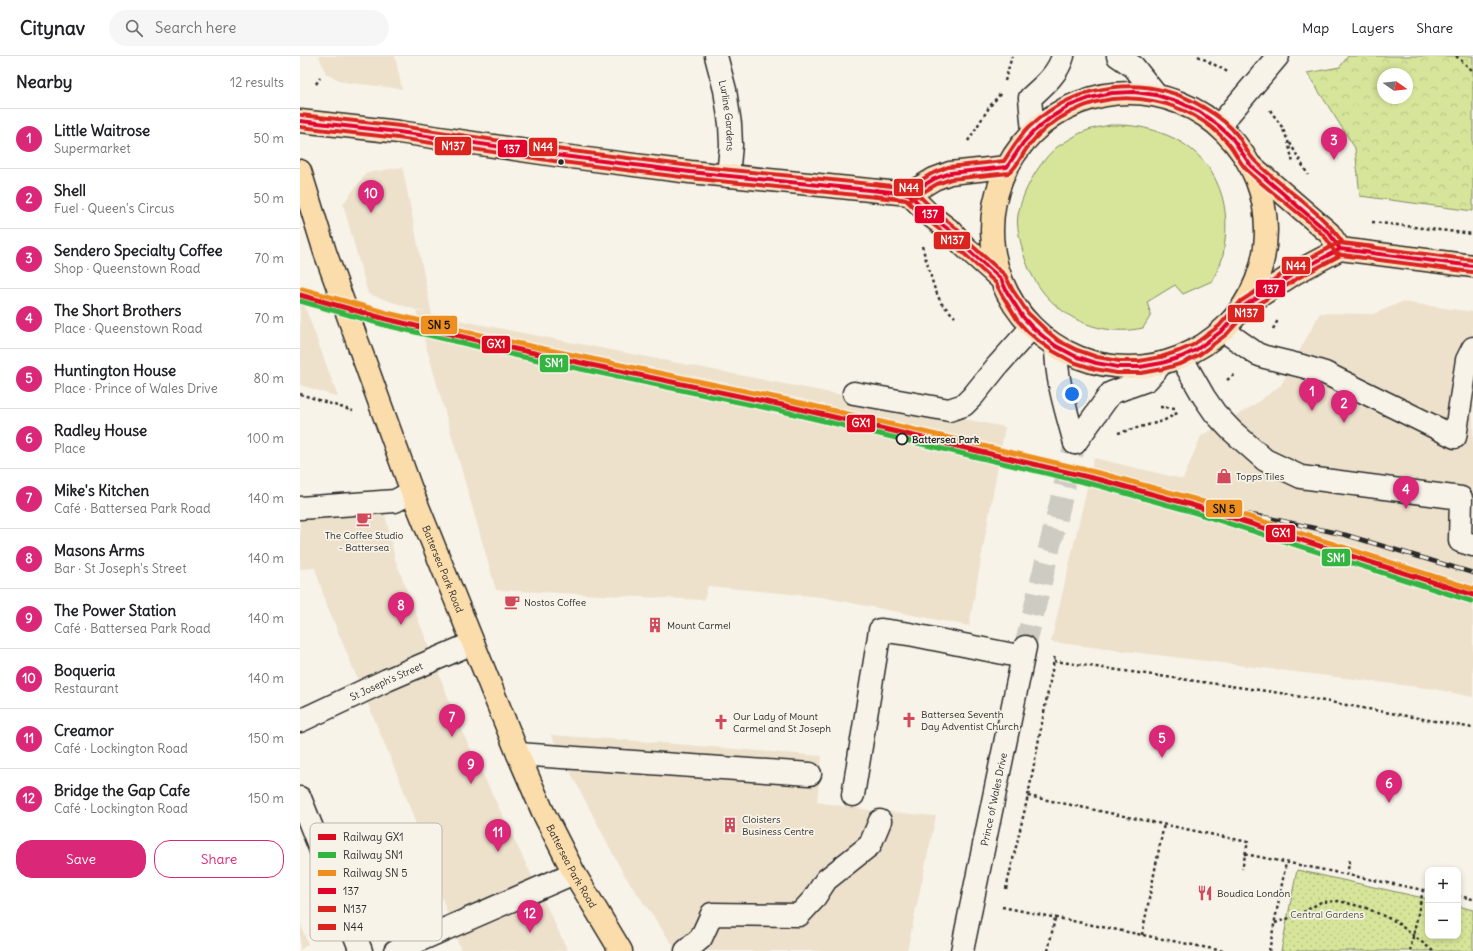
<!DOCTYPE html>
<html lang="en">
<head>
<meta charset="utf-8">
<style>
  :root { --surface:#fff; --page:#f6f6f6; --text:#202124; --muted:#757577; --line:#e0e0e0; --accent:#db2777 }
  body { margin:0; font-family:Delius,sans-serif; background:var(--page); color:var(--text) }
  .controls { position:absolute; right:12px; bottom:12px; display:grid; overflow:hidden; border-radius:8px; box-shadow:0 2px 6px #0003 }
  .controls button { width:36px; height:36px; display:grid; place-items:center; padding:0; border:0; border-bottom:1px solid var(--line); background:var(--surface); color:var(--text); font:20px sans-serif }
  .compass { position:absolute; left:1077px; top:12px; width:36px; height:36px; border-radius:50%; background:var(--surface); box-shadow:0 2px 6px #0003; rotate:104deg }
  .you { position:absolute; left:772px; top:338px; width:14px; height:14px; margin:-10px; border:3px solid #fff; border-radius:50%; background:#1a73e8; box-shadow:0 0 0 6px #1a73e833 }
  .badge { display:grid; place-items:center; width:26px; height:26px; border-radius:50%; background:var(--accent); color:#fff; font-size:13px; font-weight:700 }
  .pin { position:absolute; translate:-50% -33px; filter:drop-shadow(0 1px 2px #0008) }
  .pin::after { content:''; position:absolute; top:21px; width:14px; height:12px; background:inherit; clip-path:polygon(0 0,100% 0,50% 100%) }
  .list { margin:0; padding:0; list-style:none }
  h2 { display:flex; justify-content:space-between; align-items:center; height:52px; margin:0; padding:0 16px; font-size:17px }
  h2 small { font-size:13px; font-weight:400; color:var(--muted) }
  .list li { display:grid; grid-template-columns:26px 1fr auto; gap:12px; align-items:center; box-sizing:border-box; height:60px; padding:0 16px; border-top:1px solid var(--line) }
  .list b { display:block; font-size:15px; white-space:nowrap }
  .list p { margin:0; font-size:13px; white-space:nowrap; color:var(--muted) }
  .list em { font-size:13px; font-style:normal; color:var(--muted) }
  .actions { display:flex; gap:8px; padding:12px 16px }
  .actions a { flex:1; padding:9px 0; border:1px solid var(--accent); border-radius:16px; text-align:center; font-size:14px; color:var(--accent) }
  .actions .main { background:var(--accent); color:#fff }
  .icon { flex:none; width:22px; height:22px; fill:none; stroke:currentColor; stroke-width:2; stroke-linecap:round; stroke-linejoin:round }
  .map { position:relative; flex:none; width:1173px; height:895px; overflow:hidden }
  header { display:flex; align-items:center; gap:24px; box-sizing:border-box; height:56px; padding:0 20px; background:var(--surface); border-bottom:1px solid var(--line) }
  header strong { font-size:19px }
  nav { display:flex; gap:22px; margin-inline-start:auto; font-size:14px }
  .search { width:280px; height:36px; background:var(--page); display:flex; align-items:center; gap:10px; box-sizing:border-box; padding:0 14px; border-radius:22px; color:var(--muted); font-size:15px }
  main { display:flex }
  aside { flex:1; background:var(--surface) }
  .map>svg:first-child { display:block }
  .built { fill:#ede1cc }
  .grass { fill:url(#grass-dots); stroke:#808862 }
  .forest { fill:url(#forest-crowns); stroke:#808862; fill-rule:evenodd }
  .garden { fill:#d6e599; stroke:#808862 }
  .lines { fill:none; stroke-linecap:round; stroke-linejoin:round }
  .minor-tunnel { stroke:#cecbc2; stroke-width:22; stroke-dasharray:22 11; stroke-linecap:butt }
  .minor-casing { stroke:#2b2b2b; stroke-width:25 }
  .major-casing { stroke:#2b2b2b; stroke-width:25 }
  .highway-casing { stroke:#2b2b2b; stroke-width:25 }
  .path { stroke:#2b2b2b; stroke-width:2.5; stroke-dasharray:3 3; stroke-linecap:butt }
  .minor { stroke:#f7f3e8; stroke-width:22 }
  .major { stroke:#fbddab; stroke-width:22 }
  .highway { stroke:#fbddab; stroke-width:22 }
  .rail-casing { stroke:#2b2b2b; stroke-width:4.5 }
  .rail { stroke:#f7f3e8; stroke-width:3; stroke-dasharray:9; stroke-linecap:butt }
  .bus-1-casing { stroke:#f7f3e8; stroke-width:7 }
  .bus-2-casing { stroke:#f7f3e8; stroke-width:7 }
  .bus-3-casing { stroke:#f7f3e8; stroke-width:7 }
  .bus-1 { stroke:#e4002b; stroke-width:4 }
  .bus-2 { stroke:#dc241f; stroke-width:4 }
  .bus-3 { stroke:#dc241f; stroke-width:4 }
  .rail-1-casing { stroke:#f7f3e8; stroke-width:8 }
  .rail-2-casing { stroke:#f7f3e8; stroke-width:8 }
  .rail-3-casing { stroke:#f7f3e8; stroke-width:8 }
  .rail-1 { stroke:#dc0a1e; stroke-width:5 }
  .rail-2 { stroke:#33b540; stroke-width:5 }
  .rail-3 { stroke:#ed8e1e; stroke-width:5 }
  .bus-dot { fill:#2b2b2b; stroke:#f7f3e8; stroke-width:1.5 }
  .stop-dot { fill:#f7f3e8; stroke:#2b2b2b; stroke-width:2 }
  .labels { text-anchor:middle; stroke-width:3.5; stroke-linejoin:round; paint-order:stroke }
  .street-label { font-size:10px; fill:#2b2b2b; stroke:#f7f3e8 }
  .stop-label { font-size:10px; font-weight:bold; fill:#2b2b2b; stroke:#f7f3e8; text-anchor:start }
  .poi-label { font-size:10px; fill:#2b2b2b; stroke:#f7f3e8; text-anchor:start }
  .park-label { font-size:10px; fill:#4d5041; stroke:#f7f3e8 }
  .key { fill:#f7f3e8; stroke:#bab7af; stroke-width:1 }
  .key-label { font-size:11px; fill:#2b2b2b }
  .line-badge { stroke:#f7f3e8; stroke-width:1.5 }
  .badge-label { font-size:11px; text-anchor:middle; font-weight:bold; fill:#fff }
  .pale-badge-label { font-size:11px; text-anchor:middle; font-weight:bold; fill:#111 }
</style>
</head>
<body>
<header>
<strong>Citynav</strong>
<div class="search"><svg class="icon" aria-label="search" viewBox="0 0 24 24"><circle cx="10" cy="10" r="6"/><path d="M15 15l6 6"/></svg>Search here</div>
<nav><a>Map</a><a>Layers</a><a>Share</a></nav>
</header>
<main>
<aside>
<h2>Nearby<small>12 results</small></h2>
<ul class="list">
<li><span class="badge">1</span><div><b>Little Waitrose</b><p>Supermarket</p></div><em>50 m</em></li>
<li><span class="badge">2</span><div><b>Shell</b><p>Fuel · Queen's Circus</p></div><em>50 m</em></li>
<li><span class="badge">3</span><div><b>Sendero Specialty Coffee</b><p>Shop · Queenstown Road</p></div><em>70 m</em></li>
<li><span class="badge">4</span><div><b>The Short Brothers</b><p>Place · Queenstown Road</p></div><em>70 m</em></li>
<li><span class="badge">5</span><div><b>Huntington House</b><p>Place · Prince of Wales Drive</p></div><em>80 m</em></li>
<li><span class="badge">6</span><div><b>Radley House</b><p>Place</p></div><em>100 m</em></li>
<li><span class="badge">7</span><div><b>Mike's Kitchen</b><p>Café · Battersea Park Road</p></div><em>140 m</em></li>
<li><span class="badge">8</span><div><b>Masons Arms</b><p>Bar · St Joseph's Street</p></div><em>140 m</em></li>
<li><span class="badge">9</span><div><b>The Power Station</b><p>Café · Battersea Park Road</p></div><em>140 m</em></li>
<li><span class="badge">10</span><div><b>Boqueria</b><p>Restaurant</p></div><em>140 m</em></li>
<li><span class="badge">11</span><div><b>Creamor</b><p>Café · Lockington Road</p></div><em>150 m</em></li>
<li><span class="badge">12</span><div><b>Bridge the Gap Cafe</b><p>Café · Lockington Road</p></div><em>150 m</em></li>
</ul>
<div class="actions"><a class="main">Save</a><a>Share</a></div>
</aside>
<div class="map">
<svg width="1173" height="895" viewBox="0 0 1173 895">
  <defs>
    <pattern id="grass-dots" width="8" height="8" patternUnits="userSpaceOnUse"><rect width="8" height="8" fill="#d6e599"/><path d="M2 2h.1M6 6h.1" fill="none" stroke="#b8c584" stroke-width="1.8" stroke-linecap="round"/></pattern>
    <pattern id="forest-crowns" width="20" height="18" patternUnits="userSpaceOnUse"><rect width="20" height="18" fill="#d6e599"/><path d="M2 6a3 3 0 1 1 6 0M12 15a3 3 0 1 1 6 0" fill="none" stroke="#b8c584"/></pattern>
  </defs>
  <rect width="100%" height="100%" fill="#f7f3e8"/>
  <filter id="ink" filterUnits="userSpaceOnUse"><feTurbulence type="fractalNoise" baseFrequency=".025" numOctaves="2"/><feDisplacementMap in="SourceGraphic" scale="8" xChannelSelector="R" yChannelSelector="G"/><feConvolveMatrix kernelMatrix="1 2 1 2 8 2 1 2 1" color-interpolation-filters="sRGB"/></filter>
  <g filter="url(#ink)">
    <path class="built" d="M19,0h76l7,33 -58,-7 -18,-8z
      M103,111l1,8 28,140 573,112 -36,199 -148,-29 -113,-11 -4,14 -208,-10 -80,-279 10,2 -58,-19 -25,-90 23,-31z
      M0,237l38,104 -38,-12z
      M1102,246l71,10v385l-39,-8 -383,-47 43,-184 89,21 18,-43 50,-29 30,-22 39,-72 53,1z
      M85,458l10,45 62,162 111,230h-107l-57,-160 -78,-188 -11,-35 -15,1v-51z
      M251,679l88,6 183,15 -5,46 59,9 60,5 -29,135h-230l-54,-78z
      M0,867l8,21 -8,6z"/>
    <path class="grass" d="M997,814l131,29v37h30v-30l15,4v41h-192z"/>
    <path class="forest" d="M1048,0h125v155l-113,-15 -5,-48 -48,-75 33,-6zM1083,18h24v24h-24z"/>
    <path class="garden" d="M810,69c10,0 20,0 30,2 6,1 12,3 18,5 49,15 73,59 67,108 -1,5 -1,11 -2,16 -2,8 -7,17 -11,25l-29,13 -8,-9 -28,17 4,13 -8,13c-56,12 -108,-24 -121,-80 -2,-9 -6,-23 -4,-33 4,-23 21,-53 39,-68 4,-3 9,-5 13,-8 4,-2 9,-6 13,-7 9,-4 18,-5 27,-7z"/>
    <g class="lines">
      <path class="minor-tunnel" d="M725,591l50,-204"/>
      <defs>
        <g id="minor">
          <path id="s1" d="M416,0l9,34 5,34 1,21 -3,31"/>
          <path d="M818,0l16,11 22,28"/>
          <path d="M919,70l59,-70"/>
          <path d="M733,76l-3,-34c13,-12 28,-24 33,-42"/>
          <path d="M923,274l34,24 8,3 37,9 23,7 130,64 12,-77 6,-12"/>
          <path d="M756,290c0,34 10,64 19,97"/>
          <path d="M881,301l23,40 11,16 16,17 34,30 36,17 160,21 -1,43 13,4"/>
          <path d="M554,337l95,17 15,-5 9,-9 25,-31 34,-38"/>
          <path d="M775,387l36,-50 36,-13 15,-17"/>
          <path d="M0,452l95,-7 17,-9"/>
          <path id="s2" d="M0,665l87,-41 86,-37"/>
          <path d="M218,698l292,20"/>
          <path d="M553,739l27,-165 29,4 114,23"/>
          <path d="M0,742l61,153"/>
          <path d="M95,895l179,-78"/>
          <path d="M386,895l15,-13 11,-24 87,1 14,-15 13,-20 44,-35 10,-24"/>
          <path id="s3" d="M662,895l63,-304"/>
        </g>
        <path id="major" d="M692 174a137 137 0 1 1 274 0a137 137 0 1 1-274 0Z
          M0,65l99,11 156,23 135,17 219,22 22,22 21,16 12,14 37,33
          M954,112l75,65 11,16
          M609,138l25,-15 16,-6 57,-6
          M944,250l51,-33 45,-24 133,17"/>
        <g id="highway">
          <path id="s4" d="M0,115l25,81 87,240 106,262 25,58 31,61 47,78"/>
        </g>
      </defs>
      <use href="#minor" class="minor-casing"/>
      <use href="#major" class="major-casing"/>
      <use href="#highway" class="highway-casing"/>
      <path class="path" d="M898,0l30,16
        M1156,0l17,15
        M705,25l7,-25
        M16,28l4,-6
        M970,54l12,17 6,14 5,22
        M668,85l22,-35 11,-13
        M990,87l18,32
        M1072,166l101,12
        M622,190l12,41 7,16 14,14
        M973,273l5,-9
        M927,324l8,-6
        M0,338l53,17
        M860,351l17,1
        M818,377l45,-12 16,-9
        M754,605l226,32 193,35
        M728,740l220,46 -6,27
        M945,798l183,37
        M1047,819l3,-17
        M706,833l22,-93 27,-141
        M1158,840l15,3
        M702,851l221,44
        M975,867l23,-8 23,-13 18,-1 27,7 29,13 38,30
        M842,879l22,-111
        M748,895l7,-33
        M969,895l17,-88
        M1110,895l13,-61"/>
      <use href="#minor" class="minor"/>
      <use href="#major" class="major"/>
      <use href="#highway" class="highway"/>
      <defs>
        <path id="rail" d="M892,449l77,13 77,17 127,38"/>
      </defs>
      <use href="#rail" class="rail-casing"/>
      <use href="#rail" class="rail"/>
      <defs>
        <path id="bus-1" d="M0,65l99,11 156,23 135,17 219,22 22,22 21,16 12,14 37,33 6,13 16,25 9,10 12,10 12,9 19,10 21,7 22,4h22l22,-4 19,-6 15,-7 27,-20 21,-24 51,-33 45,-24 133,17
          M575,134l34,4 25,-15 16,-6 57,-6 16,-24 10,-11 17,-14 19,-12 21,-8 22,-5 22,-1 22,3 23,7 21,10 19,14 13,12 19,28 78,67 11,16 34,4"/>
        <path id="bus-2" d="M0,71l98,11 156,23 135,17 217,22 21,20 21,16 12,14 36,33 6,12 16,26 10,11 12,10 13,9 20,11 22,7 22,4h24l22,-4 20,-6 16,-8 28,-21 21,-23 50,-33 43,-23 131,17
          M574,140l36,4 27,-16 14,-5 58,-6c8,-6 12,-17 18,-25 11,-15 28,-28 44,-36 51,-27 118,-12 156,30 8,8 12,21 21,29 24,23 53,42 76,65 5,5 8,12 12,18l37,5"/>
        <path id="bus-3" d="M1,59l99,11 156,23 135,17 220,22 24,23 21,17 12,14 37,33 7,14 16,24 20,19 11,9 18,9 20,7 22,4h20l22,-4 18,-6 14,-6 26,-19 22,-25 51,-33 46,-25 135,17
          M576,128l32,4 23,-14 17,-7 56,-6c7,-11 15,-24 25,-34 48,-45 117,-54 174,-20 12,7 27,18 35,29 6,9 11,20 19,27 28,27 64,48 86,80l32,4"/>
      </defs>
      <use href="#bus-1" class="bus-1-casing"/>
      <use href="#bus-2" class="bus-2-casing"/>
      <use href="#bus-3" class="bus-3-casing"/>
      <use href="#bus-1" class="bus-1"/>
      <use href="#bus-2" class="bus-2"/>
      <use href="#bus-3" class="bus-3"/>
      <defs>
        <path id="rail-1" d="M0,239l86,24 129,30 272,57 314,74 91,25 281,90"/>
        <path id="rail-2" d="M0,245l85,24 129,30 272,57 314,74 90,25 281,90"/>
        <path id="rail-3" d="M2,233l85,24 129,30 272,57 315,74 91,25 279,90"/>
      </defs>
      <use href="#rail-1" class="rail-1-casing"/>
      <use href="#rail-2" class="rail-2-casing"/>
      <use href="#rail-3" class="rail-3-casing"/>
      <use href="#rail-1" class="rail-1"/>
      <use href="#rail-2" class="rail-2"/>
      <use href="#rail-3" class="rail-3"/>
    </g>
  </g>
  <defs>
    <symbol id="shop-bare" viewBox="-9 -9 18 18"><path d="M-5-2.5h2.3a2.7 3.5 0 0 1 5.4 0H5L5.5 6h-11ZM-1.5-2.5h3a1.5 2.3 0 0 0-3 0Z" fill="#d1495b" stroke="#f7f3e8" stroke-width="2.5" paint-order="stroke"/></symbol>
    <symbol id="cafe-bare" viewBox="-9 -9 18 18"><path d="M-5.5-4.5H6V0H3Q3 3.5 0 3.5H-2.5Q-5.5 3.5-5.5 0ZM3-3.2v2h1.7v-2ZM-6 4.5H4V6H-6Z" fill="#d1495b" stroke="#f7f3e8" stroke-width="2.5" paint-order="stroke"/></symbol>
    <symbol id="building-bare" viewBox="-9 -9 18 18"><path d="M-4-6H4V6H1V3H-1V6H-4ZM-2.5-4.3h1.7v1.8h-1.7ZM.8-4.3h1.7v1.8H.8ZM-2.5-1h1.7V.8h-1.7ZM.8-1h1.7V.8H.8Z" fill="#d1495b" stroke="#f7f3e8" stroke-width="2.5" paint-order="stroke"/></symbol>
    <symbol id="church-bare" viewBox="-9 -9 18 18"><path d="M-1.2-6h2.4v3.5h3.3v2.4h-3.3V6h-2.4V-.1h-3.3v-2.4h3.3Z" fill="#d1495b" stroke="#f7f3e8" stroke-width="2.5" paint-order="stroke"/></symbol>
    <symbol id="restaurant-bare" viewBox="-9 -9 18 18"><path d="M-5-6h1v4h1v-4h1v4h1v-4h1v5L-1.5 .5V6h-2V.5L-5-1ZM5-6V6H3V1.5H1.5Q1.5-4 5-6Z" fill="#d1495b" stroke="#f7f3e8" stroke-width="2.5" paint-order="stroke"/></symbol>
  </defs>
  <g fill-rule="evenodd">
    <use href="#shop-bare" x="913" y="409" width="22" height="22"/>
    <use href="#cafe-bare" x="53" y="452" width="22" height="22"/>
    <use href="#cafe-bare" x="201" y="535" width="22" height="22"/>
    <use href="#building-bare" x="344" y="558" width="22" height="22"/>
    <use href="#church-bare" x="598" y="653" width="22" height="22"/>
    <use href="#church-bare" x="410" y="655" width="22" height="22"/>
    <use href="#building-bare" x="419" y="758" width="22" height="22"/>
    <use href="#restaurant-bare" x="894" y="826" width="22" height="22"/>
  </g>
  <circle class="bus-dot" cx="261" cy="106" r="3.5"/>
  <circle class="stop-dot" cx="602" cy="383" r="5.5"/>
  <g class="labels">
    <g class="street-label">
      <text dy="4" stroke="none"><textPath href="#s1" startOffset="61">Lurline Gardens</textPath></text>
      <text dy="4" stroke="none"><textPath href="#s4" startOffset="423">Battersea Park Road</textPath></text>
      <text dy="4" stroke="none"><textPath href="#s2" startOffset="95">St Joseph's Street</textPath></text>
      <text dy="4" stroke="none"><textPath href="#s3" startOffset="155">Prince of Wales Drive</textPath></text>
      <text dy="4" stroke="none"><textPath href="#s4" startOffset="747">Battersea Park Road</textPath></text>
    </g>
    <g class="stop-label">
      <text x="612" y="387">Battersea Park</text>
    </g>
    <g class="poi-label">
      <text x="936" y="424">Topps Tiles</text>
      <text x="64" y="483" text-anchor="middle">The Coffee Studio<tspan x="64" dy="12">- Battersea</tspan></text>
      <text x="224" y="550">Nostos Coffee</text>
      <text x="367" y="573">Mount Carmel</text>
      <text x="621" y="662">Battersea Seventh<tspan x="621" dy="12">Day Adventist Church</tspan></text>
      <text x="433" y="664">Our Lady of Mount<tspan x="433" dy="12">Carmel and St Joseph</tspan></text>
      <text x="442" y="767">Cloisters<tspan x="442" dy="12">Business Centre</tspan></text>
      <text x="917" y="841">Boudica London</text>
    </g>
    <g class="park-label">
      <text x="1027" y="862">Central Gardens</text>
    </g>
  </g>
  <rect x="10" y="767" width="132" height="118" rx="6" class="key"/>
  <rect x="18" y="778" width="18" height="6" fill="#dc0a1e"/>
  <rect x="18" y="796" width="18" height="6" fill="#33b540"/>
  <rect x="18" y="814" width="18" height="6" fill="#ed8e1e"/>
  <rect x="18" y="832" width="18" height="6" fill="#e4002b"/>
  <rect x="18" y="850" width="18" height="6" fill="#dc241f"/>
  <rect x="18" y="868" width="18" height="6" fill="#dc241f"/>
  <g class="key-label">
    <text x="43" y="785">Railway GX1</text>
    <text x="43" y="803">Railway SN1</text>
    <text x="43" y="821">Railway SN 5</text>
    <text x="43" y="839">137</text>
    <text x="43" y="857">N137</text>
    <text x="43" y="875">N44</text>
  </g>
  <g class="line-badge">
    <rect x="134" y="80" width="38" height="20" rx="4" fill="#dc241f"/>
    <rect x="228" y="81" width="30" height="20" rx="4" fill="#dc241f"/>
    <rect x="197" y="83" width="31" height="19" rx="4" fill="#e4002b"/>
    <rect x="593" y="122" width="31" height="19" rx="4" fill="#dc241f"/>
    <rect x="614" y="149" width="31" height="19" rx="4" fill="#e4002b"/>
    <rect x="633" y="175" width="38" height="19" rx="4" fill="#dc241f"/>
    <rect x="981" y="200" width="30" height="19" rx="4" fill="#dc241f"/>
    <rect x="955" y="223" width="31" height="19" rx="4" fill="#e4002b"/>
    <rect x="927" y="248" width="38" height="19" rx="4" fill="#dc241f"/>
    <rect x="120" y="259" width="38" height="20" rx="4" fill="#ed8e1e"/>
    <rect x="181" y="279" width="30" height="19" rx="4" fill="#dc0a1e"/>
    <rect x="239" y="298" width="30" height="19" rx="4" fill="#33b540"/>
    <rect x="546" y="358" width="30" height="19" rx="4" fill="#dc0a1e"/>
    <rect x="905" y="443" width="38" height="19" rx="4" fill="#ed8e1e"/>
    <rect x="965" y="468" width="31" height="19" rx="4" fill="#dc0a1e"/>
    <rect x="1021" y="492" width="30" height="19" rx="4" fill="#33b540"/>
  </g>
  <g class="badge-label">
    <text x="153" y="94">N137</text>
    <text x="243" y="95">N44</text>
    <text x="212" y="97">137</text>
    <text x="609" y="136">N44</text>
    <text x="630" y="162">137</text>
    <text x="652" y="188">N137</text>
    <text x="996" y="214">N44</text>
    <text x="971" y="237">137</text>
    <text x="946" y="261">N137</text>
    <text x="196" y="292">GX1</text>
    <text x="254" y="311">SN1</text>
    <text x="561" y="371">GX1</text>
    <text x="981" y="481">GX1</text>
    <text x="1036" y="506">SN1</text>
  </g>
  <g class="pale-badge-label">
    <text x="139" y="273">SN 5</text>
    <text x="924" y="457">SN 5</text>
  </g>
</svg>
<div class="controls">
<button>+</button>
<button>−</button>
</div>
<svg class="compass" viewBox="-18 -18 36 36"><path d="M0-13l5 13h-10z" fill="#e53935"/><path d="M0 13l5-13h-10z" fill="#757577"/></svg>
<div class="you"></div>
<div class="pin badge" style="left:1012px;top:355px">1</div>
<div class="pin badge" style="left:1044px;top:367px">2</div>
<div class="pin badge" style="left:1034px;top:104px">3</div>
<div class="pin badge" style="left:1106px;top:453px">4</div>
<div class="pin badge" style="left:862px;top:702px">5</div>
<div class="pin badge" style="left:1089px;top:747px">6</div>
<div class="pin badge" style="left:152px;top:681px">7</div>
<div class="pin badge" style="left:101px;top:569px">8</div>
<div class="pin badge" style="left:171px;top:728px">9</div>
<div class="pin badge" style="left:71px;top:157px">10</div>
<div class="pin badge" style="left:198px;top:796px">11</div>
<div class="pin badge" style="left:230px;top:877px">12</div>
</div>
</main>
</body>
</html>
